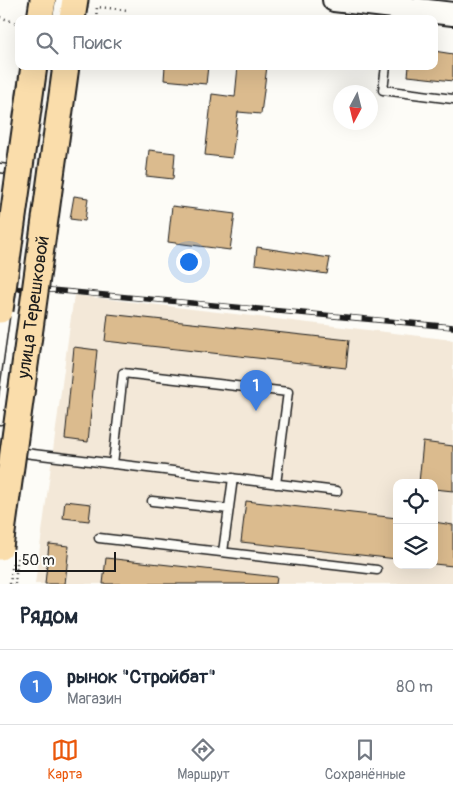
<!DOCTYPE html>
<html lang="ru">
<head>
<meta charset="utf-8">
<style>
  :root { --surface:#fff; --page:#f6f6f7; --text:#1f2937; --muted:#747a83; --line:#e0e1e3; --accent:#ea580c }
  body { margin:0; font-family:Pangolin,sans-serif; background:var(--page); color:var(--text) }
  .controls { position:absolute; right:15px; bottom:15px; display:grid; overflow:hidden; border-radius:10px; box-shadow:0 5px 20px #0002 }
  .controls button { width:45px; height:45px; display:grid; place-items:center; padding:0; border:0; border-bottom:1px solid var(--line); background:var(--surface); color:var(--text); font:25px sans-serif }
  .compass { position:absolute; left:333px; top:85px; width:45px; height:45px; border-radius:50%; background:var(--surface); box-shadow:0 5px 20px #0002; rotate:187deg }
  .scale { position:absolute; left:15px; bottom:12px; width:101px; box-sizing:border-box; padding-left:5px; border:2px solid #1c1c1c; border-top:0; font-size:14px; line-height:18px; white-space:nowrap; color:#1c1c1c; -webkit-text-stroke:4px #fdfcf7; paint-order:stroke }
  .you { position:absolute; left:188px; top:261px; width:18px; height:18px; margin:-12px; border:4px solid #fff; border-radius:50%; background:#1a73e8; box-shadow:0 0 0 8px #1a73e833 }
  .badge { display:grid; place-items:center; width:32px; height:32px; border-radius:50%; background:var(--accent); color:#fff; font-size:16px; font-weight:700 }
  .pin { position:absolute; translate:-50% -41px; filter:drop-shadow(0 1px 2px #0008) }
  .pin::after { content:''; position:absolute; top:26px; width:18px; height:15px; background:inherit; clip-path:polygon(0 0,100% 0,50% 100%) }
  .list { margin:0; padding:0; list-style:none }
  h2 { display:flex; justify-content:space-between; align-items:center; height:65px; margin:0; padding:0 20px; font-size:21px }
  h2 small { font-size:16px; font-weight:400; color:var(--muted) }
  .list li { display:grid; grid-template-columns:32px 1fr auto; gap:15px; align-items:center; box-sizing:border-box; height:75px; padding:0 20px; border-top:1px solid var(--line) }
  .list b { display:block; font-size:19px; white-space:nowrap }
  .list p { margin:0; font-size:16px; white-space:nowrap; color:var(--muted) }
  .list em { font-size:16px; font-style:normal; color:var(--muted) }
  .icon { flex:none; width:28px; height:28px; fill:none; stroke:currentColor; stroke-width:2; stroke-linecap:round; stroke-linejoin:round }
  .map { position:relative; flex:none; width:453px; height:584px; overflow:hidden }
  .search { position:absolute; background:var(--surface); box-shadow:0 5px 20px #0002; left:15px; right:15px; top:15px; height:55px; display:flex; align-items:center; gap:12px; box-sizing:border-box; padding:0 18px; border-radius:10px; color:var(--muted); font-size:19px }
  .sheet { height:140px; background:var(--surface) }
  nav { display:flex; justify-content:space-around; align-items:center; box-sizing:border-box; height:70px; border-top:1px solid var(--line); background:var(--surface); font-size:14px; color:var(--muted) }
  nav a { display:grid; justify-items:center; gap:2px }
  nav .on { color:var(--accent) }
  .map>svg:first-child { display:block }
  .built { fill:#f3e8d8; fill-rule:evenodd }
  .building { fill:#dbbb8e; stroke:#1c1c1c }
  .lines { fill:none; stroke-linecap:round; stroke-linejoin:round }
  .service-casing { stroke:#1c1c1c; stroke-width:11 }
  .secondary-casing { stroke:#1c1c1c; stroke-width:26 }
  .primary-casing { stroke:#1c1c1c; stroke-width:29 }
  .path { stroke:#1c1c1c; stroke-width:2.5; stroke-dasharray:1 4; stroke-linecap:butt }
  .service { stroke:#fdfcf7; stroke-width:8 }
  .secondary { stroke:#fdfcf7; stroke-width:22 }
  .primary { stroke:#faddab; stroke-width:25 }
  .rail-casing { stroke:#1c1c1c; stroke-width:5.5 }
  .rail { stroke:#fdfcf7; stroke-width:4; stroke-dasharray:11; stroke-linecap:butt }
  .primary-bridge-casing { stroke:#1c1c1c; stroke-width:29; stroke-linecap:butt }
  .path-bridge { stroke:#1c1c1c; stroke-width:2.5; stroke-dasharray:1 4; stroke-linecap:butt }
  .primary-bridge { stroke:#faddab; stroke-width:25 }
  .labels { text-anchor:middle; stroke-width:4.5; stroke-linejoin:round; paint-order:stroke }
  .street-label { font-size:18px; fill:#1c1c1c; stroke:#fdfcf7 }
</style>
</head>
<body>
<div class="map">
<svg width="453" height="584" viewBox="0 0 453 584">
  <rect width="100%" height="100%" fill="#fdfcf7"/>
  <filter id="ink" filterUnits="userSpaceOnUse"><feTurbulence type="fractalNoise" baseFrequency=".02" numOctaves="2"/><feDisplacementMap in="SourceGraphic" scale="10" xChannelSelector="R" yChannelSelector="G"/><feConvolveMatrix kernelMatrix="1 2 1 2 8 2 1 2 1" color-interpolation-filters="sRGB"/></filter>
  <g filter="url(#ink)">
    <path class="built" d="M74,295l379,45v244h-418zM397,483h37v82h-37z"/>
    <path class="building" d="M434,51l19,3v27l-45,-5 1,-10h25z
      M165,66h43l-2,18 -42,-4z
      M238,66h29l-6,48 -23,-2 -6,46 -27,-3 7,-61 23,3z
      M149,150l26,3 -2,26 -27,-3z
      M74,196l14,2 -3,23 -15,-2z
      M172,206l63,8 -5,36 -62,-8z
      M257,247l73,11 -3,16 -72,-10z
      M108,314l241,26 -3,28 -241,-27z
      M74,347l23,3 -9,92 -23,-3z
      M423,442l30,4v45l-19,-2v-6h-15z
      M65,501l26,3 -2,17 -26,-3z
      M246,501l151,17v41l-156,-17z
      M434,522l19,3v41l-19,-2z
      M49,544l20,2 -4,38h-20z
      M106,558l171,19 -1,7h-173z"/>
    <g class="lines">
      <defs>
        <path id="service" d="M57,19l3,-19
          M386,66l-3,24 70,9
          M0,168l16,2
          M0,420l50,-354
          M0,450l337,41
          M113,464l10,-91 165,19 -12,92
          M152,501l77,8
          M99,538l278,32
          M223,552l10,-74"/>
        <path id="secondary" d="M334,0l119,14"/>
        <path id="primary" d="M40,19l3,-19
          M72,19l3,-19"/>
      </defs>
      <use href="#service" class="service-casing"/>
      <use href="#secondary" class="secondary-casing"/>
      <use href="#primary" class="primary-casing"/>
      <path class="path" d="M0,17l19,7
        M96,19l1,-12 31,3
        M15,584l3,-30"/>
      <use href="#service" class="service"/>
      <use href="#secondary" class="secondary"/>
      <use href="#primary" class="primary"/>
      <defs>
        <path id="rail" d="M0,288l51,2 402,37"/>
      </defs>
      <use href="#rail" class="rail-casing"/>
      <use href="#rail" class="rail"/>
      <defs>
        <g id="primary-bridge">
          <path d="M0,310l34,-244"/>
          <path id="s1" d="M0,547l66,-481"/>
        </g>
      </defs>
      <use href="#primary-bridge" class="primary-bridge-casing"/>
      <path class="path-bridge" d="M10,584l3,-23"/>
      <use href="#primary-bridge" class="primary-bridge"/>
    </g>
  </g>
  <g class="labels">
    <g class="street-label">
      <text dy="6" stroke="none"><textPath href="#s1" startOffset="242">улица Терешковой</textPath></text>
    </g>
  </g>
</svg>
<div class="controls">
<button><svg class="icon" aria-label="locate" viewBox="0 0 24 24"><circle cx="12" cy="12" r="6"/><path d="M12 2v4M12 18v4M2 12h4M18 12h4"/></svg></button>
<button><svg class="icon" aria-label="layers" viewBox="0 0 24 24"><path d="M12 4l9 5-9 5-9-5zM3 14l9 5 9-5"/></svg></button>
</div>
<svg class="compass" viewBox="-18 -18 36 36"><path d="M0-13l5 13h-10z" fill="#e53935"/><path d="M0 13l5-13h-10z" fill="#747a83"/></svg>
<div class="scale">50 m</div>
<div class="you"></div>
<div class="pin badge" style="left:256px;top:411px;background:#3f7fe0">1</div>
<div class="search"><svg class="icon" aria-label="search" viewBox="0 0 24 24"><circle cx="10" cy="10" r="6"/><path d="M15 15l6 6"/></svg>Поиск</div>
</div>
<section class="sheet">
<h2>Рядом<small></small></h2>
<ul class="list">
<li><span class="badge" style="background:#3f7fe0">1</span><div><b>рынок &quot;Стройбат&quot;</b><p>Магазин</p></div><em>80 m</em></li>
</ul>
</section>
<nav>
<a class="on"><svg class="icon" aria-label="map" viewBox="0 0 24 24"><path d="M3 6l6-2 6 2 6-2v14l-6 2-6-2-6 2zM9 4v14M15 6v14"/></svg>Карта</a>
<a><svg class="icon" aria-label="directions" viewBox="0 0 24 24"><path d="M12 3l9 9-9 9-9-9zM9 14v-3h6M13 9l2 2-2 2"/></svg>Маршрут</a>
<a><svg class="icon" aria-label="saved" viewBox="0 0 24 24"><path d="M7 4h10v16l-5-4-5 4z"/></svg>Сохранённые</a>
</nav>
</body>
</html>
